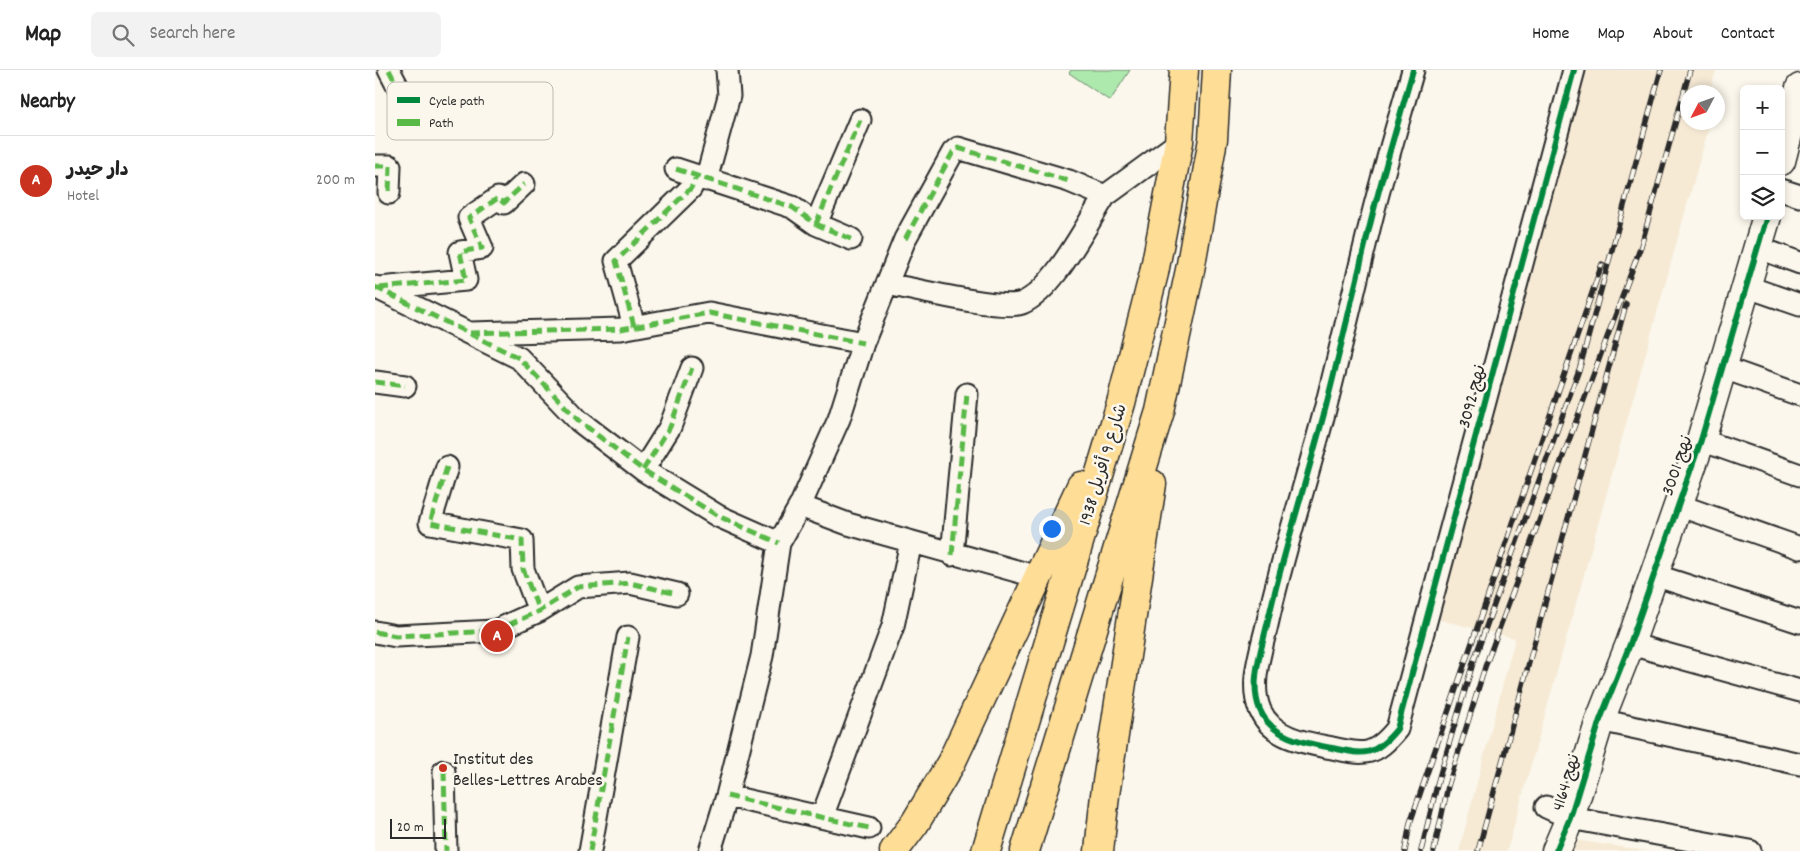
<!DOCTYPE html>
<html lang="en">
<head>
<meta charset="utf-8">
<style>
  :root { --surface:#fff; --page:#f2f2f2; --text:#222; --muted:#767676; --line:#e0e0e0; --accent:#c8321e }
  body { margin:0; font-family:Dekko,"Playpen Sans Arabic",sans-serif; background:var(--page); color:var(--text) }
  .controls { position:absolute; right:15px; top:15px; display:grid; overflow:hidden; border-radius:8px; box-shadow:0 2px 8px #0003 }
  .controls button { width:45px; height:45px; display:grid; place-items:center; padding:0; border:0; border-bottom:1px solid var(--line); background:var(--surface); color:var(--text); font:25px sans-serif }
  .compass { position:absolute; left:1305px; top:15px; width:45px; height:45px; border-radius:50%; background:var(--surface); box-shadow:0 2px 8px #0003; rotate:229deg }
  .scale { position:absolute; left:15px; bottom:12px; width:56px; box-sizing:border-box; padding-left:5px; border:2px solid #2b2b2b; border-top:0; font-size:14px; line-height:18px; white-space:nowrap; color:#2b2b2b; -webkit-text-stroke:4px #fbf7ec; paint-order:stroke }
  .you { position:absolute; left:676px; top:458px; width:18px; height:18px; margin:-12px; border:4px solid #fff; border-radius:50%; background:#1a73e8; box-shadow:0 0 0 8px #1a73e833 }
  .badge { display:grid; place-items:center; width:32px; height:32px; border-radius:50%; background:var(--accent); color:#fff; font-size:16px; font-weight:700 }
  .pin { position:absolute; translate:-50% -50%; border:2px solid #fff; box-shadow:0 1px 5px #0006 }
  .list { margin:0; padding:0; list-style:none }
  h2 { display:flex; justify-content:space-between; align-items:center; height:65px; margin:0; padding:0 20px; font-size:21px }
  h2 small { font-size:16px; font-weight:400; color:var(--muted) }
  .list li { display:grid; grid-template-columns:32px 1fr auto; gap:15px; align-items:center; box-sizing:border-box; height:90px; padding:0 20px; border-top:1px solid var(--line) }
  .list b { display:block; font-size:19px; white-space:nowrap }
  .list p { margin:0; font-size:16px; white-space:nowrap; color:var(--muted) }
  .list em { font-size:16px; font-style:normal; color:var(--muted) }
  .icon { flex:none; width:28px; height:28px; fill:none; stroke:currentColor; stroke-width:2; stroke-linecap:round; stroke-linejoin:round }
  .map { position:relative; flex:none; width:1425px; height:781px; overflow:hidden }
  header { display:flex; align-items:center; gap:30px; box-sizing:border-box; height:70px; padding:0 25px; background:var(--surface); border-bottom:1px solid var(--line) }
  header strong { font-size:24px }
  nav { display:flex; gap:28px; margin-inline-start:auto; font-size:18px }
  .search { width:350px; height:45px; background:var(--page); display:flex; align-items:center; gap:12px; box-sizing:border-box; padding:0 18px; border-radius:8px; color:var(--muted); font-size:19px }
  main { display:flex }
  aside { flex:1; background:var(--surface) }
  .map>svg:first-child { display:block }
  .built { fill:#f6ead5 }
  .green { fill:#ade8ad; stroke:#6c8a6c }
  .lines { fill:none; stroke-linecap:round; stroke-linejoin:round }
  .street-casing { stroke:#2b2b2b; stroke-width:25 }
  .secondary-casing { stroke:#2b2b2b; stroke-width:31 }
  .primary-casing { stroke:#2b2b2b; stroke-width:31 }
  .street { stroke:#fbf7ec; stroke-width:21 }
  .secondary { stroke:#fbf7ec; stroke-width:28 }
  .primary { stroke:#fedd96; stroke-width:28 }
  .rail-casing { stroke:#2b2b2b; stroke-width:5.5 }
  .rail { stroke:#fbf7ec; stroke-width:4; stroke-dasharray:11; stroke-linecap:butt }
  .quiet { stroke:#58b947; stroke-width:5; stroke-dasharray:10 5; stroke-linecap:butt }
  .cycleway-casing { stroke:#fbf7ec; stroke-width:9 }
  .cycleway { stroke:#00873e; stroke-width:6 }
  .poi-dot { fill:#c8321e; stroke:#fbf7ec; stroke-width:2 }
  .labels { text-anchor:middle; stroke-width:5; stroke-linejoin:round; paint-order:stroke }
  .street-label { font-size:18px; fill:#2b2b2b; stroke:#fbf7ec }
  .poi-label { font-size:18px; fill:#2b2b2b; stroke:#fbf7ec; text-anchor:start }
  .key { fill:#fbf7ec; stroke:#bdbab2; stroke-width:1 }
  .key-label { font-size:14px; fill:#2b2b2b }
</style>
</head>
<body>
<header>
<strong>Map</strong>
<div class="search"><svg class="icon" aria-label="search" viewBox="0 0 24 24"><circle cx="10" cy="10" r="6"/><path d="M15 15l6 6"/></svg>Search here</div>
<nav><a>Home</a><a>Map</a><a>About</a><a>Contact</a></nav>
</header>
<main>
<aside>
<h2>Nearby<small></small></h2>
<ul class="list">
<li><span class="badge">A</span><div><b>دار حيدر</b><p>Hotel</p></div><em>200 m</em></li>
</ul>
</aside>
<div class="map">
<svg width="1425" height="781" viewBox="0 0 1425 781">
  <rect width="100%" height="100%" fill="#fbf7ec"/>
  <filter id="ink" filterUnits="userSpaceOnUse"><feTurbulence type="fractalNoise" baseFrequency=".02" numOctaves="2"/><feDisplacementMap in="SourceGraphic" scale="10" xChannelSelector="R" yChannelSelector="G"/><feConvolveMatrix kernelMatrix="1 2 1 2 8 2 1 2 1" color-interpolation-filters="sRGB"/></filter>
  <g filter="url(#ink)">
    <path class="built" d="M1207,0h134l-6,22h-23v30l23,1 -203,728h-48l56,-213 -84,-20z
      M1200,770l73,11h-77z"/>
    <path class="green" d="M696,0h59l-20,31 -41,-28z"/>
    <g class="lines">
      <defs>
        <path id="street" d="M14,0l23,44 22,-14
          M1038,0c-13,46 -27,93 -39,139 -16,63 -30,126 -46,189 -19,76 -44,150 -61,227 -6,26 -18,59 -7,85 12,28 45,33 72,38 33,7 42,9 65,-19l177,-659
          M0,96h15l-1,27
          M301,99l116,38 24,17 35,15
          M331,110l23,-84 -2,-26
          M1406,120l19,6
          M441,154l44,-104
          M1384,178l41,15
          M512,214c27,5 114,27 135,19 32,-13 64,-78 83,-107
          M0,217l144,71 60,63 64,49 75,46 61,27
          M1373,217l52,18
          M4,218l87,-8 -6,-28 22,-4 -13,-30 29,-20 6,5 20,-19
          M259,256l-18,-65 75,-73 5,-11
          M95,263l151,-4 88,-16 154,30
          M1349,298l76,27
          M0,312l30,4
          M1326,370l99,35
          M72,397l-17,56 92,17 1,29 16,42
          M268,400l27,-43 22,-59
          M1303,435l122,43
          M425,436l39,-87 24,-76 42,-104 48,-87 5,-4 111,33 36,15 74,-54
          M577,485l15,-161
          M1279,505l146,47
          M0,562l21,4 99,-5 44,-20 39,-24 52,-4 47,11
          M1255,574l170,47
          M1225,650l200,44
          M69,701l2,80
          M352,726l142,32
          M1171,737l24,11 180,33
          M447,747l71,-191 18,-84
          M215,781l38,-214
          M335,781l17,-55 35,-140 17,-113 21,-37 48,18 190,53"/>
        <path id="secondary" d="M1406,91l19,-73
          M1181,781l14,-33 30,-98 30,-76 71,-204 66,-224"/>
        <path id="primary" d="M519,781l21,-28 36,-60 130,-277
          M611,781l135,-448 33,-130 25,-131 5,-72
          M650,781l135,-440 30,-141 23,-131 4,-69
          M724,781l6,-56 47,-311"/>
      </defs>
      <use href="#street" class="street-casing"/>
      <use href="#secondary" class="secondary-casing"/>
      <use href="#primary" class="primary-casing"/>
      <use href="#street" class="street"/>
      <use href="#secondary" class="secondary"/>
      <use href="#primary" class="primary"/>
      <defs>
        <path id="rail" d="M1030,781l5,-28 192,-559
          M1046,781l17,-70 35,-118 107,-296 81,-297
          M1059,781l14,-65 37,-119 156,-421 49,-176
          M1103,781l148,-547"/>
      </defs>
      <use href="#rail" class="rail-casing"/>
      <use href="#rail" class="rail"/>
      <path class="quiet" d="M14,0l23,44 22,-14
        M0,96h15l-1,27
        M301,99l116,38 24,17 35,15
        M441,154l44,-104
        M530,169l48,-87 5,-4 111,33
        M0,217l144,71 60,63 64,49 75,46 61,27
        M4,218l87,-8 -6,-28 22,-4 -13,-30 29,-20 6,5 20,-19
        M259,256l-18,-65 75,-73 5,-11
        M95,263l151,-4 88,-16 154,30
        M0,312l30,4
        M72,397l-17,56 92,17 1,29 16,42
        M268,400l27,-43 22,-59
        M577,485l15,-161
        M0,562l21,4 99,-5 44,-20 39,-24 52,-4 47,11
        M69,701l2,80
        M352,726l142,32
        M215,781l38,-214"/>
      <defs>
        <path id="cycleway" d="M1038,0c-13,46 -27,93 -39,139 -16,63 -30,126 -46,189 -19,76 -44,150 -61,227 -6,26 -18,59 -7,85 12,28 45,33 72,38 33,7 42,9 65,-19l177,-659
          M1181,781l14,-33 30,-98 30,-76 71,-204 66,-224"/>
      </defs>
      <use href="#cycleway" class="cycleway-casing"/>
      <use href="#cycleway" class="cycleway"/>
    </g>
  </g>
  <circle class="poi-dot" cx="68" cy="698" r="5"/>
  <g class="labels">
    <g class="street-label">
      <text transform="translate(1096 326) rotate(-75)" y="6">نهج 3092</text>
      <text transform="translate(727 394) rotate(-73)" y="6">شارع 9 أفريل 1938</text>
      <text transform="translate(1301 395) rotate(-71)" y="6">نهج 3001</text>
      <text transform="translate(1190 712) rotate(-73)" y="6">نهج 4164</text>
    </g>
    <g class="poi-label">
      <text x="78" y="694">Institut des<tspan x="78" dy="21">Belles-Lettres Arabes</tspan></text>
    </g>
  </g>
  <rect x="12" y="12" width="166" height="58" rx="8" class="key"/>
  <rect x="22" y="27" width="23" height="6" fill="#00873e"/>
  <rect x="22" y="49" width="23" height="7" fill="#58b947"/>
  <g class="key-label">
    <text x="54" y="35">Cycle path</text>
    <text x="54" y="57">Path</text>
  </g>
</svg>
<div class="controls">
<button>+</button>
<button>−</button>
<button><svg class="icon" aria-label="layers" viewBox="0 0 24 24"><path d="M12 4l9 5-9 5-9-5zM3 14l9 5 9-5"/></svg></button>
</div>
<svg class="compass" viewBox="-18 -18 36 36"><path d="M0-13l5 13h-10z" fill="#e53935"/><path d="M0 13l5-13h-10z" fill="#767676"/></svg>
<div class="scale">20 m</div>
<div class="you"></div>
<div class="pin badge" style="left:122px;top:566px">A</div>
</div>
</main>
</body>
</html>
